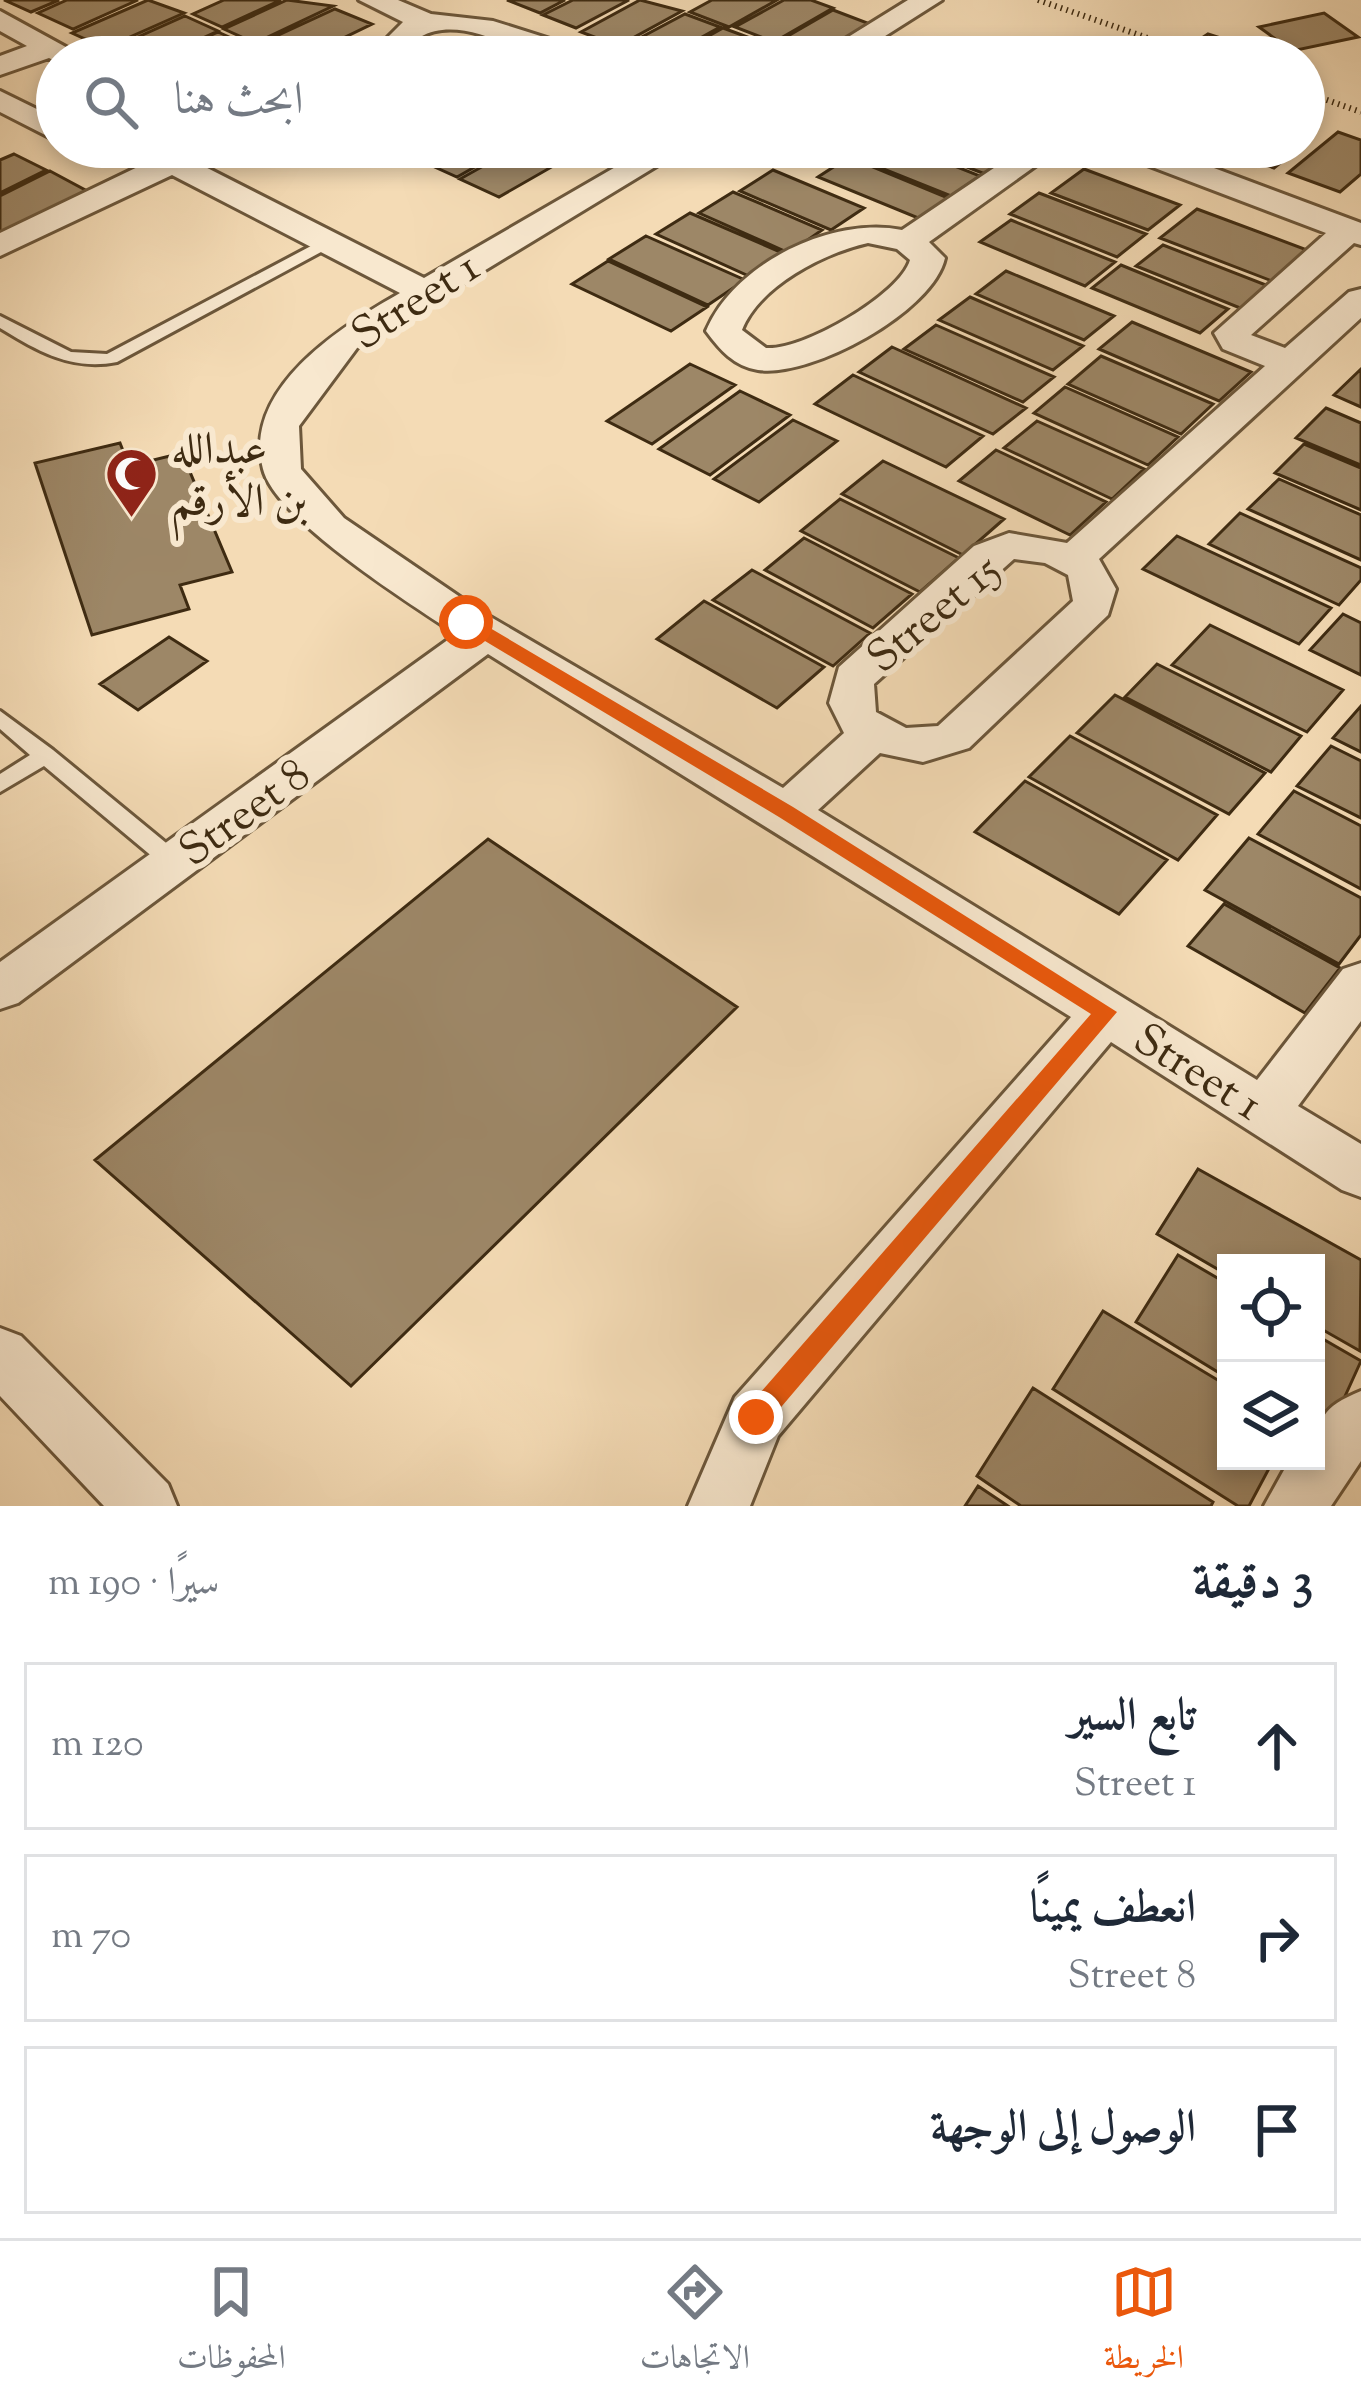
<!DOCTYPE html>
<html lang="ar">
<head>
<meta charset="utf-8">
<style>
  :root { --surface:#fff; --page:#f2f2f3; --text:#1f2937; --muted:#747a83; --line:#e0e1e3; --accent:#ea580c }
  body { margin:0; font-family:"Sorts Mill Goudy",Amiri,serif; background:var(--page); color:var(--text); direction:rtl }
  .controls { position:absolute; right:36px; bottom:36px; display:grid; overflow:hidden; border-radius:0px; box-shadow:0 6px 18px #0003 }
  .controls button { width:108px; height:108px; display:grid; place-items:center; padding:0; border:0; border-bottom:3px solid var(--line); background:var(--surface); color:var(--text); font:60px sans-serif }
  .stop { position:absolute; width:36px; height:36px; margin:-27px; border:9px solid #ea580c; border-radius:50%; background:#fff }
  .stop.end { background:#ea580c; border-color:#fff; box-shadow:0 3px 12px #0008 }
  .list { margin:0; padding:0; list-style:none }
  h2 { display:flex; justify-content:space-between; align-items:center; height:156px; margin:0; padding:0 48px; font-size:51px }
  h2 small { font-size:39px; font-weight:400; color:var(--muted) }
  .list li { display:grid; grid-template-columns:78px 1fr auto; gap:36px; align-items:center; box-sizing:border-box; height:168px; margin:0 24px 24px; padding:0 24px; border:3px solid var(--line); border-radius:0px }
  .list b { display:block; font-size:45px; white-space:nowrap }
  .list p { margin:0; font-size:39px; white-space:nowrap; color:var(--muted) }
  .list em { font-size:39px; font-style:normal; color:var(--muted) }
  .icon { flex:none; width:66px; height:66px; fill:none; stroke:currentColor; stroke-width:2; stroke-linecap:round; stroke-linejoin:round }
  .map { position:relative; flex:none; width:1361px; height:1506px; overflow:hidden; direction:ltr }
  .search { position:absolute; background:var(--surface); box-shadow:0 6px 18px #0003; left:36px; right:36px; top:36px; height:132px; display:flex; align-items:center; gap:30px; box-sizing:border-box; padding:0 42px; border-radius:66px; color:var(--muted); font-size:45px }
  .sheet { height:732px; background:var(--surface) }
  nav { display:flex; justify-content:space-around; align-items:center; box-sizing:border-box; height:168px; border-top:3px solid var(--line); background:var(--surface); font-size:33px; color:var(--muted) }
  nav a { display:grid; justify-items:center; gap:6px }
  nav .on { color:var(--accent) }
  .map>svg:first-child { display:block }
  .building { fill:#9d8767; stroke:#3e2b12; stroke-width:3 }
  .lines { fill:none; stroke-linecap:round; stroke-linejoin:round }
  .lane-casing { stroke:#6c573b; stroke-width:6 }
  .street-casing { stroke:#6c573b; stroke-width:6 }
  .path { stroke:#3e2b12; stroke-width:6; stroke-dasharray:1.5 4.5; stroke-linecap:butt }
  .lane { fill:#f8e8cf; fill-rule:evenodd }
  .street { fill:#f8e8cf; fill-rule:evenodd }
  .route { fill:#ea580c }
  .labels { text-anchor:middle; stroke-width:12; stroke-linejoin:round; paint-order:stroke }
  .street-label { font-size:45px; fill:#3e2b12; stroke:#f8e8cf }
  .poi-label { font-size:45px; fill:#3e2b12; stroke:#f8e8cf; text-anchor:start }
</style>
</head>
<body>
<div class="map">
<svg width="1361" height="1506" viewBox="0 0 1361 1506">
  <rect width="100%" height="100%" fill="#f4dbb5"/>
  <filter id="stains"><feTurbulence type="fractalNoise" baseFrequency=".00167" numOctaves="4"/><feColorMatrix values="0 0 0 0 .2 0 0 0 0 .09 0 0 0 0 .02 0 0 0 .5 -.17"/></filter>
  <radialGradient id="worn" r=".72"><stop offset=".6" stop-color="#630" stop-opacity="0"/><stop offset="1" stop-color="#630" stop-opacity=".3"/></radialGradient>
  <path class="building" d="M4,0h55l-28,12z
    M67,0h71l-65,29 -35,-16z
    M148,0l36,13 -79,35 -33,-15z
    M224,0h57l-59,27 -29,-13z
    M287,0l46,6 -78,37 -31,-14z
    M507,0h58l-25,13z
    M573,0h56l-53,28 -33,-13z
    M640,0l42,11 -64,35 -37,-14z
    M712,0h65l-48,27 -39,-15z
    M784,0h27l22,8 -59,34 -39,-15z
    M335,9l37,15 -68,33h-20l-27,-12z
    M833,10l37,14 -55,33 -41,-13z
    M1324,13l34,24 -66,14 -33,-24z
    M685,14l35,13 -54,30 -45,-9z
    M185,16l33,15 -57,26h-36l-16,-7z
    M723,28l38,14 -25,15h-65z
    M218,32l31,14 -24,11h-60z
    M1208,34l44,14 -17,9 -41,-14z
    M1338,132l23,8v34l-21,18 -52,-19z
    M440,147h70l-53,30 -40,-18z
    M517,147h46l13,6 -77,44 -39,-18z
    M880,147h27l73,29 -29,20 -90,-36z
    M916,147h92l16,6 -34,23z
    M1228,147h72l-26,21 -50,-18z
    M14,154l32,16 -46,23v-33z
    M849,157l104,43 -30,20 -105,-43z
    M1084,169l96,36 -32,25 -97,-37z
    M773,170l91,38 -33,22 -91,-39z
    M50,171l39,21 -89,44v-40z
    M733,192l89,38 -33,23 -90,-40z
    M1039,193l107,41 -29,23 -107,-43z
    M1197,209l110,41 -35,31 -112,-43z
    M690,213l95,41 -34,23 -95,-43z
    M1011,220l104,42 -30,24 -105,-44z
    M646,236l99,44 -37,25 -99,-46z
    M1163,245l108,42 -26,23 -109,-44z
    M608,261l99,46 -36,24 -99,-47z
    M1121,265l107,44 -28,24 -108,-45z
    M1006,271l108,45 -30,24 -108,-46z
    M970,297l113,49 -30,24 -114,-50z
    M1132,322l119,50 -32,29 -120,-52z
    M936,325l118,52 -31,25 -119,-53z
    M892,347l134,61 -33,26 -134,-62z
    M1101,356l112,48 -32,30 -113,-50z
    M690,364l45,21 -83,59 -45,-23z
    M1361,369v38l-27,-12z
    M853,375l130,61 -37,31 -131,-63z
    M1065,387l113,50 -30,28 -114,-52z
    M740,391l50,24 -80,60 -51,-26z
    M1326,408l35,15v42l-65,-27z
    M793,420l44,21 -78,61 -45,-23z
    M1037,421l107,48 -32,30 -108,-51z
    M120,443l9,23 53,-13 50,119 -52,13 9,24 -97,26 -57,-172z
    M1304,444l57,24v42l-86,-37z
    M996,450l110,52 -36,33 -111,-54z
    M883,461l121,58 -41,36 -121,-61z
    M1279,479l82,36v45l-113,-51z
    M840,499l119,59 -39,34 -119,-61z
    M1240,513l121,55v12l-22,25 -130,-61z
    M1177,536l154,72 -32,36 -156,-75z
    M804,538l108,56 -39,34 -108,-58z
    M752,570l118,63 -37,33 -120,-66z
    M704,601l120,66 -47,41 -120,-69z
    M1343,614l18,9v52l-51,-25z
    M1210,625l133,65 -36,42 -135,-67z
    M169,637l38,24 -69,49 -38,-26z
    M1157,664l144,72 -30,36 -146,-75z
    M1115,695l150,78 -36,41 -152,-81z
    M1361,706v46l-28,-14z
    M1070,736l147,79 -39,45 -149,-83z
    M1331,746l30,15v57l-64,-32z
    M1025,781l142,79 -48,54 -144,-82z
    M1294,791l67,35v63l-103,-55z
    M1249,838l112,60v37l-22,29 -134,-74z
    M488,839l249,168 -386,379 -256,-226z
    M1224,904l116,64 -35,45 -117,-67z
    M1198,1169l163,91 -1,91 -44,-25v-63h-90v11l-69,-40z
    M1178,1255l48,28v94l-90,-55z
    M1103,1311l123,74v76h47l-24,45h-11l-185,-117z
    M1316,1335l45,26 -35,77 -10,-6z
    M1033,1388l180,114 -2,4h-190l-44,-30z
    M978,1486l30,20h-43z"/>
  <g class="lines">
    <defs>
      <path id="lane" d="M328,237l6,2v6l-217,117c-46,9 -79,-11 -117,-34v-12l71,36 36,2z
        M0,711l53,39 129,106 3,6 -3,6h-16l-122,-102 -44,26v-18l30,-19 -30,-26z"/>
      <path id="street" d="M359,0h39l33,14 62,7 73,23 22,13c-13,0 -27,2 -39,0 -39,-7 -89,-43 -129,-20l23,20h-33l-22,-20 15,-15z
        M908,0h34l-90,57h-36z
        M0,11l84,46h-27v5l-8,-4 -49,17v-19l27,-10 -27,-15z
        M0,91l57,28v22l-57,-29z
        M126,147h40l258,131 226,-131h38l-331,201 -58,78 2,43 43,49 138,94 301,176 61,-55 -15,-30 10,-36 135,-121 35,-13 58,10 198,-177 -42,-17 -9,-16 112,-100 -208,-79 -5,-7h45l203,76v22l-7,-2 -103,92 34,13 64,-56 12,-3v29l-262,241 17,30 -8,26 -139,133 -46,14 -43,-9 -62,57 439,270 86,-111 18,-6v58l-63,85 63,38v53l-19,-7 -231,-148 -333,394 -28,70h-62l47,-109 336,-380 -583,-363 -470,349 -18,6v-47l456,-328c-44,-29 -181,-115 -193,-165 -21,-81 79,-143 137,-176l-228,-118 -172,81v-23l148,-71zM1014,559l31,4 23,12 5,26 -135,125 -32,2 -30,-16 -2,-28z
        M1025,147h37l-133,95 16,16c-12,54 -134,120 -187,112 -24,-4 -38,-20 -52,-39 28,-68 127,-115 196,-101zM868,243l29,6 13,11c-10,35 -108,91 -144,88l-24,-18c17,-44 82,-77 126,-87z
        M0,1328l21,8 147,148 9,22h-73l-104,-110z
        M1361,1391v70l-30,45h-67l25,-45h27c0,-42 6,-54 45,-70z"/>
    </defs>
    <use href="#lane" class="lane-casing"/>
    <use href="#street" class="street-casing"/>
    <path class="path" d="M1038,0l165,57
      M1304,92l57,20"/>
    <use href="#lane" class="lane"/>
    <use href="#street" class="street"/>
  </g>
  <path class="route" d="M460,618h13l320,189 324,205 -352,414 -9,4 -13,-13 4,-9 344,-394 -312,-197 -319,-191z"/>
  <defs>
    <symbol id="mosque-pin" viewBox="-11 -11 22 30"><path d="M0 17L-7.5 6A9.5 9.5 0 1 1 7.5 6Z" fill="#8f2418" stroke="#f8e8cf"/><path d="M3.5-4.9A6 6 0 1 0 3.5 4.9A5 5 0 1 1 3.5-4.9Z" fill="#fff"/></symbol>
  </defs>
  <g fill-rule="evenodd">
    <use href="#mosque-pin" x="102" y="444" width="59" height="81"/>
  </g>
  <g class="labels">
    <g class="street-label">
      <text transform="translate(414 299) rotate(-33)" y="16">Street 1</text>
      <text transform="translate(932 612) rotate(-40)" y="16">Street 15</text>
      <text transform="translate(243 811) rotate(-36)" y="16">Street 8</text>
      <text transform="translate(1199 1070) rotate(32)" y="16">Street 1</text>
    </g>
    <g class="poi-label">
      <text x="171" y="463">عبدالله<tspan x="171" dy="52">بن الأرقم</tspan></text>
    </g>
  </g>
  <rect width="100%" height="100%" filter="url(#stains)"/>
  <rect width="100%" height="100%" fill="url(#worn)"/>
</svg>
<div class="controls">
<button><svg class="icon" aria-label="locate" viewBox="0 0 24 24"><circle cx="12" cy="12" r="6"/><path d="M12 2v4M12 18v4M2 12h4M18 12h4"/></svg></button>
<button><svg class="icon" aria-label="layers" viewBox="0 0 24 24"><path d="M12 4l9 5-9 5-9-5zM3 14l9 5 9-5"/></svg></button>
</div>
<div class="stop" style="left:466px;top:622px"></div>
<div class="stop end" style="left:756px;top:1417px"></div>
<div class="search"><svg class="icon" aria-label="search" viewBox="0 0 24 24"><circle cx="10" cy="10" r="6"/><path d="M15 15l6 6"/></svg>ابحث هنا</div>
</div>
<section class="sheet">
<h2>3 دقيقة<small>سيرًا · 190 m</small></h2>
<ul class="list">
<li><svg class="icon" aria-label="ahead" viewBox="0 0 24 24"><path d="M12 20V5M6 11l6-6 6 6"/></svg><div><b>تابع السير</b><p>Street 1</p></div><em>120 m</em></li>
<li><svg class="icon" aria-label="right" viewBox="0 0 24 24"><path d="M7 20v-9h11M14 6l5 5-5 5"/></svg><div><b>انعطف يمينًا</b><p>Street 8</p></div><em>70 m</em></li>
<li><svg class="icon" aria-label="arrive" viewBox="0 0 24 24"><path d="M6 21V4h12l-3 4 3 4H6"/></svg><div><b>الوصول إلى الوجهة</b></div></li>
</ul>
</section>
<nav>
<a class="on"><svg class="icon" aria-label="map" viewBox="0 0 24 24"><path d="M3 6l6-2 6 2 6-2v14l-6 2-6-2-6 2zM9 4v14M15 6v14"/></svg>الخريطة</a>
<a><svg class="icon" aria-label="directions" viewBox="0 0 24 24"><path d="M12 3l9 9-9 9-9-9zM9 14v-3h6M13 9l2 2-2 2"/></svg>الاتجاهات</a>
<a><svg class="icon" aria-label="saved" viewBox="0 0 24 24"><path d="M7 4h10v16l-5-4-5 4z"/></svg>المحفوظات</a>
</nav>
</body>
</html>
